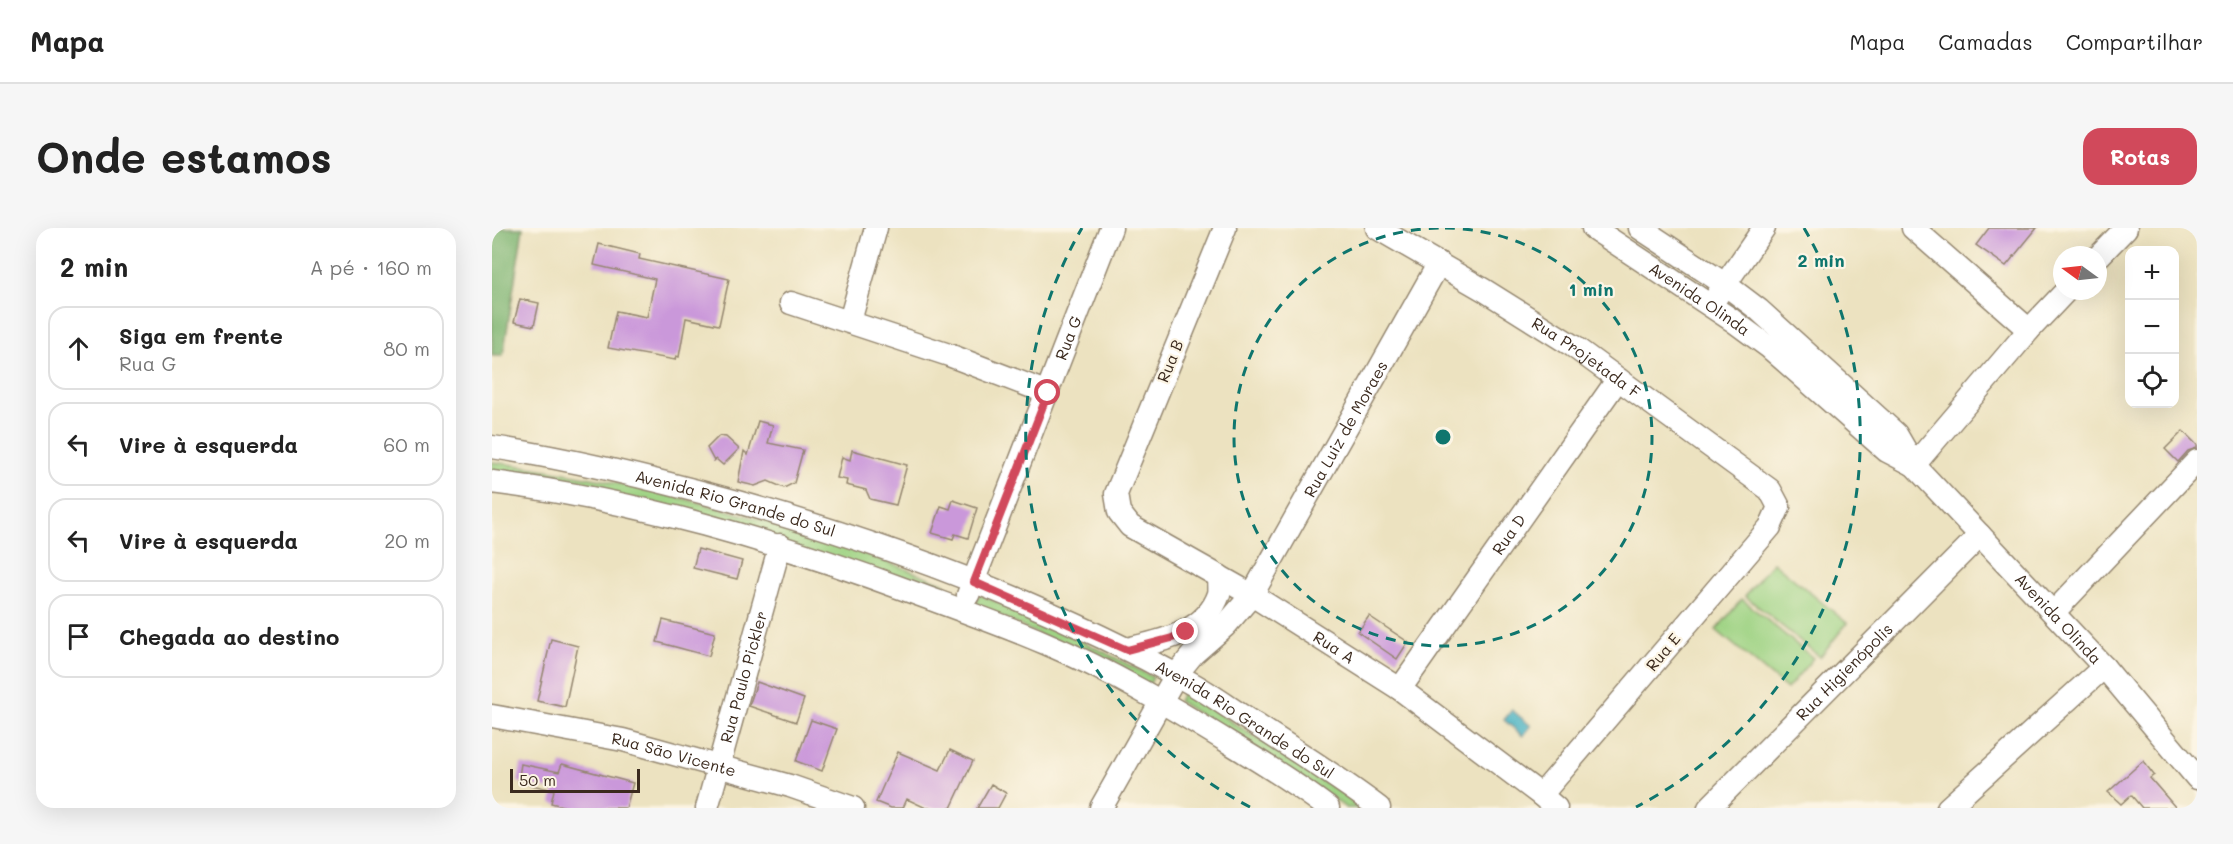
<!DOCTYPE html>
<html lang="pt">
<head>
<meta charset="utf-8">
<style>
  :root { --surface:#fff; --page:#f6f6f6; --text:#222; --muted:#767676; --line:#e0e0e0; --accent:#d1495b }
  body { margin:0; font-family:Mali,sans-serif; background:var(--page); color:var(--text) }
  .controls { position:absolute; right:18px; top:18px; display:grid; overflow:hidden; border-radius:12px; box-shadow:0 6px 24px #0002 }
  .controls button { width:54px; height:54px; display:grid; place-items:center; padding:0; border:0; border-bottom:2px solid var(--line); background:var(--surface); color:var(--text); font:30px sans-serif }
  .compass { position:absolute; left:1561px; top:18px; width:54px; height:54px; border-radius:50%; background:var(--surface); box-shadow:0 6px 24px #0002; rotate:285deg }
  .scale { position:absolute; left:18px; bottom:15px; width:130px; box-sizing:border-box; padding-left:6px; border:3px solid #3b2a1e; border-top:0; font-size:16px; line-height:21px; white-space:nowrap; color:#3b2a1e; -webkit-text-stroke:4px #fcf5e5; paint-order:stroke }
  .stop { position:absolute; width:18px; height:18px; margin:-14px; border:4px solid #d1495b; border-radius:50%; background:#fff }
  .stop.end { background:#d1495b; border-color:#fff; box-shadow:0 2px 6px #0008 }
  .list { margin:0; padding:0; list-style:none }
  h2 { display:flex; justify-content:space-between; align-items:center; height:78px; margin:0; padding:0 24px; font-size:26px }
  h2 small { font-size:20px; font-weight:400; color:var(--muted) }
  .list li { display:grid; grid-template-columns:39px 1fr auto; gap:18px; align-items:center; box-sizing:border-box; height:84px; margin:0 12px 12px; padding:0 12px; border:2px solid var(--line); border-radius:18px }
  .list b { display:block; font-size:22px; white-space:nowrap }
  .list p { margin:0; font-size:20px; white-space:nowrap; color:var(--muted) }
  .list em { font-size:20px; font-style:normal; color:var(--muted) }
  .icon { flex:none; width:33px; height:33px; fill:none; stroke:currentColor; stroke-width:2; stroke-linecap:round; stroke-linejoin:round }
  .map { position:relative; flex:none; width:1705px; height:580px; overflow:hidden; border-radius:18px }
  header { display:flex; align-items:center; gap:36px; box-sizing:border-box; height:84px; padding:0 30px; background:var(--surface); border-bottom:2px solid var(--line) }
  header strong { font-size:28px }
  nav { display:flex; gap:33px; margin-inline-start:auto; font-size:21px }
  .intro { display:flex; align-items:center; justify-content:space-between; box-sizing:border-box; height:144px; padding:0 36px }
  h1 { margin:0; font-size:42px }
  .button { padding:15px 27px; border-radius:18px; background:var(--accent); color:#fff; font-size:21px; font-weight:700 }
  main { display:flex; gap:36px; padding:0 36px }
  aside { flex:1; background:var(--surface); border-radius:18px; box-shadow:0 6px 24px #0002 }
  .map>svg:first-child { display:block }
  .green { fill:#9fd384; stroke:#6d7e51; stroke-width:1.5 }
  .forest { fill:#7fb572; stroke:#5d7048; stroke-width:1.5 }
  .water { fill:#44b1c2; stroke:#406e70; stroke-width:1.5 }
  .building { fill:#ca98da }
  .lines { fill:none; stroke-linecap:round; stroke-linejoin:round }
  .minor-casing { stroke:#94866f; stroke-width:25 }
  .minor { stroke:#fff; stroke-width:22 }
  .route { stroke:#d1495b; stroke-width:8 }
  .ring { fill:none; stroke:#0f766e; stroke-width:3; stroke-dasharray:10 8 }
  .labels { text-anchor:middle; stroke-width:4.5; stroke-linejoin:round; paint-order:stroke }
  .street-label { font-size:16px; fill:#3b2a1e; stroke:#fcf5e5 }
  .centre { fill:#0f766e; stroke:#fcf5e5; stroke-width:3 }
  .ring-label { font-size:18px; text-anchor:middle; font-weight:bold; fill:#0f766e; stroke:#fcf5e5; stroke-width:4.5; stroke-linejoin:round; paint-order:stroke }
</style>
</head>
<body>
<header>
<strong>Mapa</strong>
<nav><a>Mapa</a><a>Camadas</a><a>Compartilhar</a></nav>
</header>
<div class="intro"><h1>Onde estamos</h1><a class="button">Rotas</a></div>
<main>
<aside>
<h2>2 min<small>A pé · 160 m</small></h2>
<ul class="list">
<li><svg class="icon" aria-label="ahead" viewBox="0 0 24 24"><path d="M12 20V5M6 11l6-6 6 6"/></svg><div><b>Siga em frente</b><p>Rua G</p></div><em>80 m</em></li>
<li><svg class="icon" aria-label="left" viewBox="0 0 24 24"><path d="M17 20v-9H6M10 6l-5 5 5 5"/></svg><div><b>Vire à esquerda</b></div><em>60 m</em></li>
<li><svg class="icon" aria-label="left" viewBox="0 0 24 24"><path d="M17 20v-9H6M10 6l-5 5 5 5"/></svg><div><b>Vire à esquerda</b></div><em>20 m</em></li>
<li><svg class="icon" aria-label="arrive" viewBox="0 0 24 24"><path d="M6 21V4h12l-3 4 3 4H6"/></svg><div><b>Chegada ao destino</b></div></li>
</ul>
</aside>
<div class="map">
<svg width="1705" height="580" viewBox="0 0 1705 580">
  <rect width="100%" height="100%" fill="#fcf5e5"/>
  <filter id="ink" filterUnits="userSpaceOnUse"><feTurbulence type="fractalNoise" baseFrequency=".0167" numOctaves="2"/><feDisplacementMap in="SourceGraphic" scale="12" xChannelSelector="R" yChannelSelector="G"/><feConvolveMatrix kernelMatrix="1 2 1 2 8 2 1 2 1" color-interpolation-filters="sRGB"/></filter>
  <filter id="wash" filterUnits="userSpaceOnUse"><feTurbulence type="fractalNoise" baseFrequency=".008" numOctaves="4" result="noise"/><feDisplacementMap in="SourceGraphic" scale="24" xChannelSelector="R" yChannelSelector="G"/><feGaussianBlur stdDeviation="1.35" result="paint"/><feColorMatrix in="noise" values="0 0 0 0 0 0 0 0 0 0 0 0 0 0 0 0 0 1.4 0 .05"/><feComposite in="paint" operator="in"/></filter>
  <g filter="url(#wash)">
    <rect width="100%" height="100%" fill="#ece2c0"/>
    <path class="green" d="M0,234c156,20 307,64 453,122l-4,11 -449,-121z
      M1281,334l74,61 -27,34 -75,-61z
      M487,366l95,43 79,40 -5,10 -173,-83z
      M1250,371l71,59 -26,31 -71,-59z
      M692,463l181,117h-19l-19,-14 -149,-93z"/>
    <path class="forest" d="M0,0h31l-20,128h-11z"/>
    <path class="water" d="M1020,482l19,16 -8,10 -19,-16z"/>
    <g id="blocks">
      <path class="building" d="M1497,0h48l-31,38 -30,-21z
        M107,16l41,10 -1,5 90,20 -10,46 -33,-7 -7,39 -3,-1 -1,4 -67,-12 8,-37 31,6 8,-38 -61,-14z
        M28,71l19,4 -5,23 -20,-4z
        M266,193l15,4 -5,18 35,7 -9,33 -10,5 -16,-7 -13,5 -17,-4 6,-31 4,4z
        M1691,203l14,14v3l-9,3 -10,11 -13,-13z
        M227,208l7,1 13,12 -16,16 -7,-6 -2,2 -7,-13z
        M360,222l55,15 -11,40 -26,-6 -4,-9 -20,-5 1,-5 -10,-2 5,-21 8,3z
        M461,272l24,8 -9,30 -13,-4 -2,5 -21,-6 9,-27 9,3z
        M206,321l44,12 -5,18 -44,-11z
        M877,388l39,26 -11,17 -39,-27z
        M171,392l52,13 -6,23 -52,-14z
        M59,411l27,7 -13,61 -28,-6z
        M265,454l47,17 -8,23 -47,-16z
        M319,492l26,9 -15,42 -26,-10z
        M458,522l23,11 -22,47h-25l-19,-9 -4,9h-12l-15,-6 22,-50 42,18z
        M1651,533l11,14 -4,3 26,30h-34l-11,-13 -10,9 -13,-12z
        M29,536l38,8 3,-8 71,19 -7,25h-56l-19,-5 3,-13 -36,-8z
        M499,556l15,9 -8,15h-21z"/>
    </g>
  </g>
  <g filter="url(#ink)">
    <use href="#blocks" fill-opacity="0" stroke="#94866f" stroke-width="1.5"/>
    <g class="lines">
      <defs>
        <g id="minor">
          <path id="s1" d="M733,0l-109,266 3,18 11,14 122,69 148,94 141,106 15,13"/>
          <path id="s2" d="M885,0l107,62 89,56 197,144 9,17 -9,20 -229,268"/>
          <path id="s3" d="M1101,0l139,92 38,28 117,103 27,14"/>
          <path id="s4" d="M1148,0l86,57 33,25 137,124 18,31 190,202 93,111"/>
          <path d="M1421,0l116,102"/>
          <path d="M1606,29l28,-29"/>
          <path d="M1225,68l47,-68"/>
          <path d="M299,75l158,52 99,38"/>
          <path d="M358,93l26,-93"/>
          <path id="s5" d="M0,219c82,12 162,32 242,54 156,44 312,102 455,181 24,13 46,30 69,44 41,27 82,52 121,82"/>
          <path d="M1422,237l115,-135 37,-39"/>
          <path d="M0,254c144,18 282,59 417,109 46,17 92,33 136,52 66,28 128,65 188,102 33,20 65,40 95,63"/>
          <path id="s6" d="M476,367l143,-367"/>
          <path d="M1562,384l143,-151"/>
          <path d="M635,421c34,-8 79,-16 92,-55 1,-5 0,-12 0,-18"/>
          <path id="s7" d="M908,461l218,-310"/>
          <path id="s8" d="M0,488l131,24 167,46 63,22"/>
          <path id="s9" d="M215,580l73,-263"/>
          <path id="s10" d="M609,580l75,-133 17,-21 32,-28 27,-31 187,-332"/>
          <path id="s11" d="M1217,580l271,-273"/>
          <path d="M1456,580l156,-141"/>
        </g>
      </defs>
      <use href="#minor" class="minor-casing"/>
      <use href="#minor" class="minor"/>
    </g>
  </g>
  <g class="lines" filter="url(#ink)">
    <path class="route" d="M556,165l-74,189 153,68 45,-12 14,-6"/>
  </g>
  <g class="ring">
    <path d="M953 0A209 209 0 1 1 949 0"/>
    <path d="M758 579A417 417 0 0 1 590 0M1312 0A417 417 0 0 1 1144 579"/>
  </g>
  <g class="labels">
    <g class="street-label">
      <text dy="6" stroke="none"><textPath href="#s3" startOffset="128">Avenida Olinda</textPath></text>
      <text dy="6" stroke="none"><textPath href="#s6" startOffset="276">Rua G</textPath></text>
      <text dy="6" stroke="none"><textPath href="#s2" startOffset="246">Rua Projetada F</textPath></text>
      <text transform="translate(678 133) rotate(-68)" y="6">Rua B</text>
      <text dy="6" stroke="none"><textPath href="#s10" startOffset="454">Rua Luiz de Moraes</textPath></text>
      <text dy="6" stroke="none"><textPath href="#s5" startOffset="250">Avenida Rio Grande do Sul</textPath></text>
      <text dy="6" stroke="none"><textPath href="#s7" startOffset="189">Rua D</textPath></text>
      <text dy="6" stroke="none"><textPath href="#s4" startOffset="576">Avenida Olinda</textPath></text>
      <text dy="6" stroke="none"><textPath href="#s1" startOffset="561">Rua A</textPath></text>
      <text transform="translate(1171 424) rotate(-50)" y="6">Rua E</text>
      <text dy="6" stroke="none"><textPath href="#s11" startOffset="192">Rua Higienópolis</textPath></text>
      <text dy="6" stroke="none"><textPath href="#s9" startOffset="136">Rua Paulo Pickler</textPath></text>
      <text dy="6" stroke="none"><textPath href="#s5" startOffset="806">Avenida Rio Grande do Sul</textPath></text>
      <text dy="6" stroke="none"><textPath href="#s8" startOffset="186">Rua São Vicente</textPath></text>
    </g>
  </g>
  <circle cx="951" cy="209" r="9" class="centre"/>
  <g class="ring-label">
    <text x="1329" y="39">2 min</text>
    <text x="1099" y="68">1 min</text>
  </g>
</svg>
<div class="controls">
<button>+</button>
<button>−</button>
<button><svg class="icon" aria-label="locate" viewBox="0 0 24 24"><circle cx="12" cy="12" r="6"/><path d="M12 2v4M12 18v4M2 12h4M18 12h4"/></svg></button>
</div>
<svg class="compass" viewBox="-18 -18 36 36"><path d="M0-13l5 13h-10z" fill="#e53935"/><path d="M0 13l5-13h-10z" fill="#767676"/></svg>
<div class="scale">50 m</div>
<div class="stop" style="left:556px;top:165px"></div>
<div class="stop end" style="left:694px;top:404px"></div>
</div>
</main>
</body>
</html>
